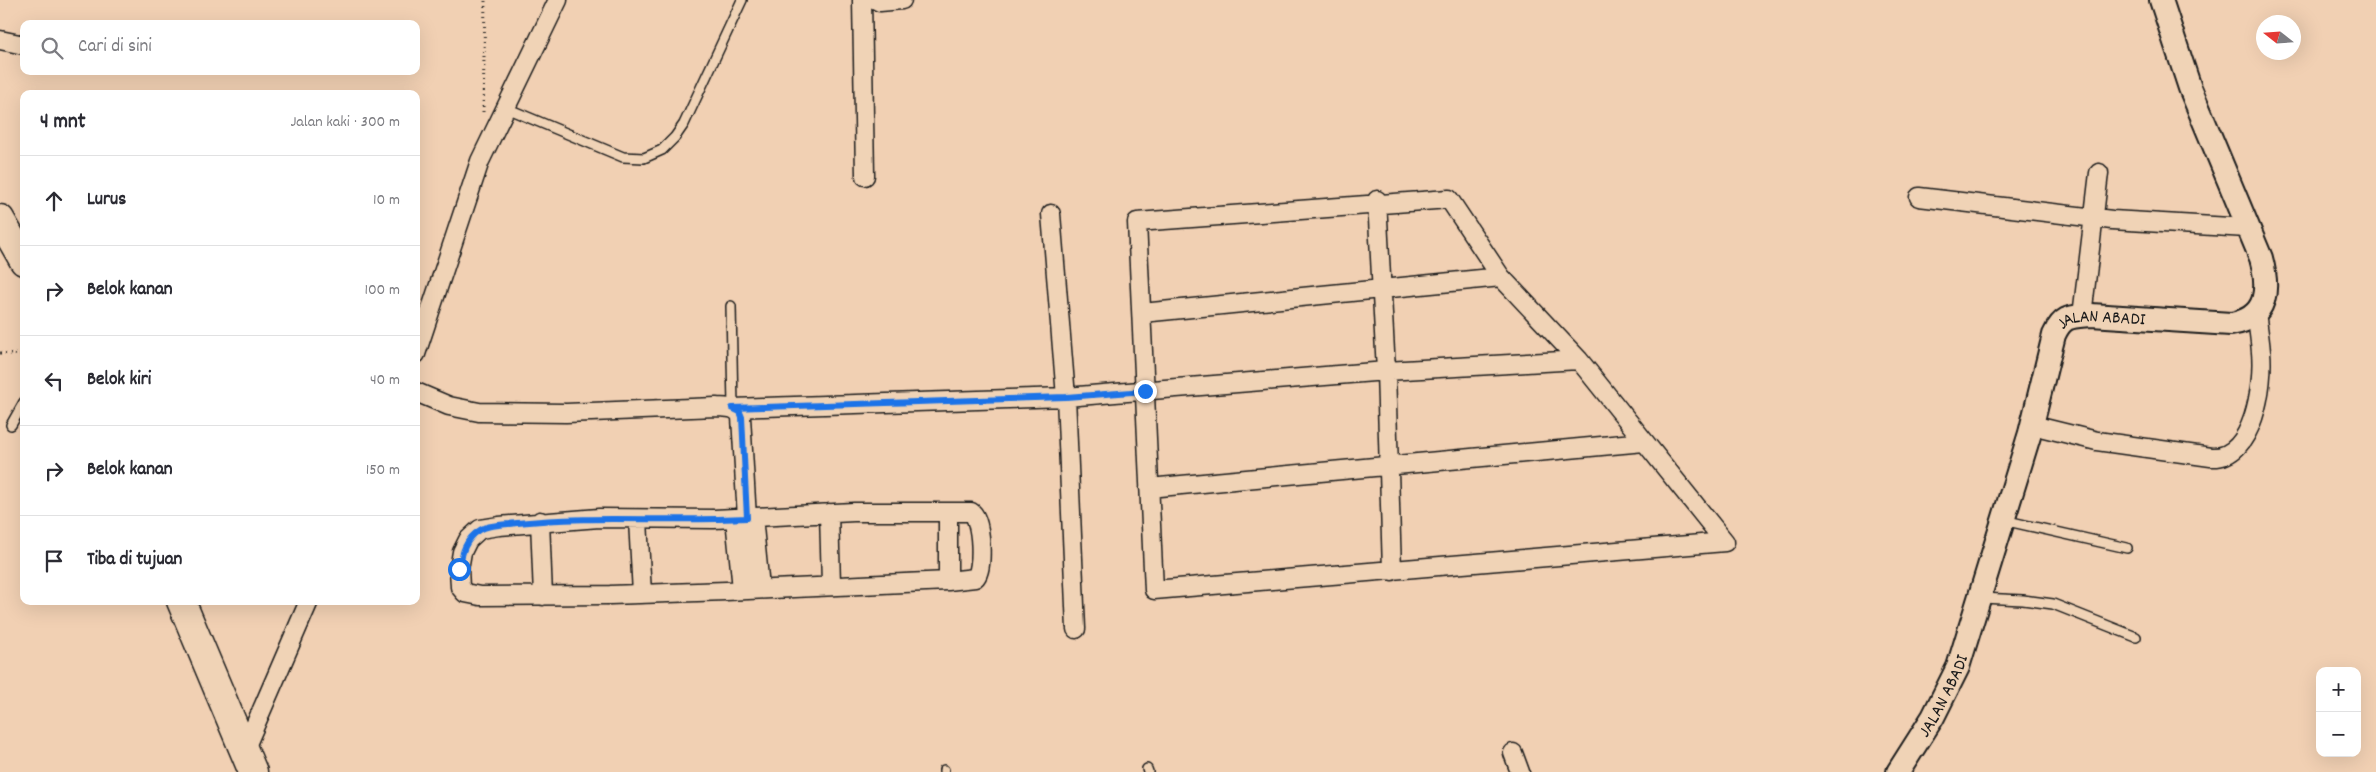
<!DOCTYPE html>
<html lang="id">
<head>
<meta charset="utf-8">
<style>
  :root { --surface:#fff; --page:#f7f7f7; --text:#2b2b33; --muted:#7c7c81; --line:#e1e1e2 }
  body { margin:0; font-family:Dekko,sans-serif; background:var(--page); color:var(--text) }
  .controls { position:absolute; right:15px; bottom:15px; display:grid; overflow:hidden; border-radius:10px; box-shadow:0 5px 20px #0002 }
  .controls button { width:45px; height:45px; display:grid; place-items:center; padding:0; border:0; border-bottom:1px solid var(--line); background:var(--surface); color:var(--text); font:25px sans-serif }
  .compass { position:absolute; left:2256px; top:15px; width:45px; height:45px; border-radius:50%; background:var(--surface); box-shadow:0 5px 20px #0002; rotate:287deg }
  .stop { position:absolute; width:15px; height:15px; margin:-11px; border:4px solid #1a73e8; border-radius:50%; background:#fff }
  .stop.end { background:#1a73e8; border-color:#fff; box-shadow:0 1px 5px #0008 }
  .list { margin:0; padding:0; list-style:none }
  h2 { display:flex; justify-content:space-between; align-items:center; height:65px; margin:0; padding:0 20px; font-size:21px }
  h2 small { font-size:16px; font-weight:400; color:var(--muted) }
  .list li { display:grid; grid-template-columns:32px 1fr auto; gap:15px; align-items:center; box-sizing:border-box; height:90px; padding:0 20px; border-top:1px solid var(--line) }
  .list b { display:block; font-size:19px; white-space:nowrap }
  .list em { font-size:16px; font-style:normal; color:var(--muted) }
  .icon { flex:none; width:28px; height:28px; fill:none; stroke:currentColor; stroke-width:2; stroke-linecap:round; stroke-linejoin:round }
  .map { position:relative; flex:none; width:2376px; height:772px; overflow:hidden }
  .search { position:absolute; background:var(--surface); box-shadow:0 5px 20px #0002; left:20px; top:20px; width:400px; height:55px; display:flex; align-items:center; gap:12px; box-sizing:border-box; padding:0 18px; border-radius:10px; color:var(--muted); font-size:19px }
  .panel { position:absolute; background:var(--surface); box-shadow:0 5px 20px #0002; left:20px; top:90px; width:400px; height:515px; border-radius:10px }
  .map>svg:first-child { display:block }
  .lines { fill:none; stroke-linecap:round; stroke-linejoin:round }
  .service-casing { stroke:#1c1c1c; stroke-width:12 }
  .minor-casing { stroke:#1c1c1c; stroke-width:21 }
  .tertiary-casing { stroke:#1c1c1c; stroke-width:26 }
  .primary-casing { stroke:#1c1c1c; stroke-width:31 }
  .path { stroke:#1c1c1c; stroke-width:3; stroke-dasharray:1 4; stroke-linecap:butt }
  .service { stroke:#f0d3b6; stroke-width:9 }
  .minor { stroke:#f0d3b6; stroke-width:18 }
  .tertiary { stroke:#f0d3b6; stroke-width:22 }
  .primary { stroke:#f0d3b6; stroke-width:28 }
  .route { stroke:#1a73e8; stroke-width:6 }
  .labels { text-anchor:middle; stroke-width:4; stroke-linejoin:round; paint-order:stroke }
  .street-label { font-size:18px; fill:#1c1c1c; stroke:#f0d3b6 }
</style>
</head>
<body>
<div class="map">
<svg width="2376" height="772" viewBox="0 0 2376 772">
  <rect width="100%" height="100%" fill="#f1d0b3"/>
  <filter id="ink" filterUnits="userSpaceOnUse"><feTurbulence type="fractalNoise" baseFrequency=".02" numOctaves="2"/><feDisplacementMap in="SourceGraphic" scale="10" xChannelSelector="R" yChannelSelector="G"/><feConvolveMatrix kernelMatrix="1 2 1 2 8 2 1 2 1" color-interpolation-filters="sRGB"/></filter>
  <g filter="url(#ink)">
    <g class="lines">
      <defs>
        <path id="service" d="M506,108l117,49 21,1 18,-8 13,-13 9,-13 58,-124
          M731,306l2,102
          M11,425l13,-23
          M2003,520l124,28
          M1981,598l42,2 30,4 83,33
          M1147,769l1,3
          M944,770v2"/>
        <path id="minor" d="M862,0l3,176
          M876,0l4,2 22,-2
          M0,40l24,5
          M1919,197l193,23 135,8
          M1449,199l52,78 78,83 146,182 -571,48 -17,-368z
          M1377,200l9,171 6,200
          M1051,214l15,183 10,232
          M1142,313l359,-36
          M2082,316l17,-143
          M416,354l64,-193 78,-161
          M416,392l33,14 30,6 87,1 150,-6c10,1 21,-1 25,10l6,101
          M733,408l333,-11 320,-26 193,-11
          M2032,425l65,16 114,16c43,3 53,-74 50,-105 -1,-13 -3,-26 -5,-39
          M1149,488l495,-46
          M829,513l2,71
          M753,517l7,71
          M735,518l7,71
          M638,520l4,74
          M540,521l3,75
          M948,581v-69h-94l-140,7 -115,-1 -100,8 -19,3 -12,11 -6,12 -3,17 1,18 5,6 15,3 130,-1 116,-4 222,-10 27,-3c9,-7 7,-60 -4,-66h-23
          M244,751l65,-150
          M1513,753l7,19"/>
        <g id="tertiary">
          <path id="s1" d="M1898,772l35,-55 25,-50 72,-234 24,-98c9,-20 17,-18 37,-20l140,9c38,-6 38,-36 30,-66l-71,-170 -29,-88"/>
        </g>
        <path id="primary" d="M0,219l24,42
          M181,601l72,171"/>
      </defs>
      <use href="#service" class="service-casing"/>
      <use href="#minor" class="minor-casing"/>
      <use href="#tertiary" class="tertiary-casing"/>
      <use href="#primary" class="primary-casing"/>
      <path class="path" d="M483,112l2,-112
        M0,353l24,2"/>
      <use href="#service" class="service"/>
      <use href="#minor" class="minor"/>
      <use href="#tertiary" class="tertiary"/>
      <use href="#primary" class="primary"/>
    </g>
  </g>
  <g class="lines" filter="url(#ink)">
    <path class="route" d="M459,569c3,-16 6,-30 21,-39 9,-6 26,-5 37,-7 77,-8 153,-1 230,-5l-5,-101 -2,-5 -8,-4 334,-11 79,-6"/>
  </g>
  <g class="labels">
    <g class="street-label">
      <text dy="6" stroke="none"><textPath href="#s1" startOffset="522">JALAN ABADI</textPath></text>
      <text dy="6" stroke="none"><textPath href="#s1" startOffset="89">JALAN ABADI</textPath></text>
    </g>
  </g>
</svg>
<div class="controls">
<button>+</button>
<button>−</button>
</div>
<svg class="compass" viewBox="-18 -18 36 36"><path d="M0-13l5 13h-10z" fill="#e53935"/><path d="M0 13l5-13h-10z" fill="#7c7c81"/></svg>
<div class="stop" style="left:459px;top:569px"></div>
<div class="stop end" style="left:1145px;top:391px"></div>
<div class="search"><svg class="icon" aria-label="search" viewBox="0 0 24 24"><circle cx="10" cy="10" r="6"/><path d="M15 15l6 6"/></svg>Cari di sini</div>
<section class="panel">
<h2>4 mnt<small>Jalan kaki · 300 m</small></h2>
<ul class="list">
<li><svg class="icon" aria-label="ahead" viewBox="0 0 24 24"><path d="M12 20V5M6 11l6-6 6 6"/></svg><div><b>Lurus</b></div><em>10 m</em></li>
<li><svg class="icon" aria-label="right" viewBox="0 0 24 24"><path d="M7 20v-9h11M14 6l5 5-5 5"/></svg><div><b>Belok kanan</b></div><em>100 m</em></li>
<li><svg class="icon" aria-label="left" viewBox="0 0 24 24"><path d="M17 20v-9H6M10 6l-5 5 5 5"/></svg><div><b>Belok kiri</b></div><em>40 m</em></li>
<li><svg class="icon" aria-label="right" viewBox="0 0 24 24"><path d="M7 20v-9h11M14 6l5 5-5 5"/></svg><div><b>Belok kanan</b></div><em>150 m</em></li>
<li><svg class="icon" aria-label="arrive" viewBox="0 0 24 24"><path d="M6 21V4h12l-3 4 3 4H6"/></svg><div><b>Tiba di tujuan</b></div></li>
</ul>
</section>
</div>
</body>
</html>
